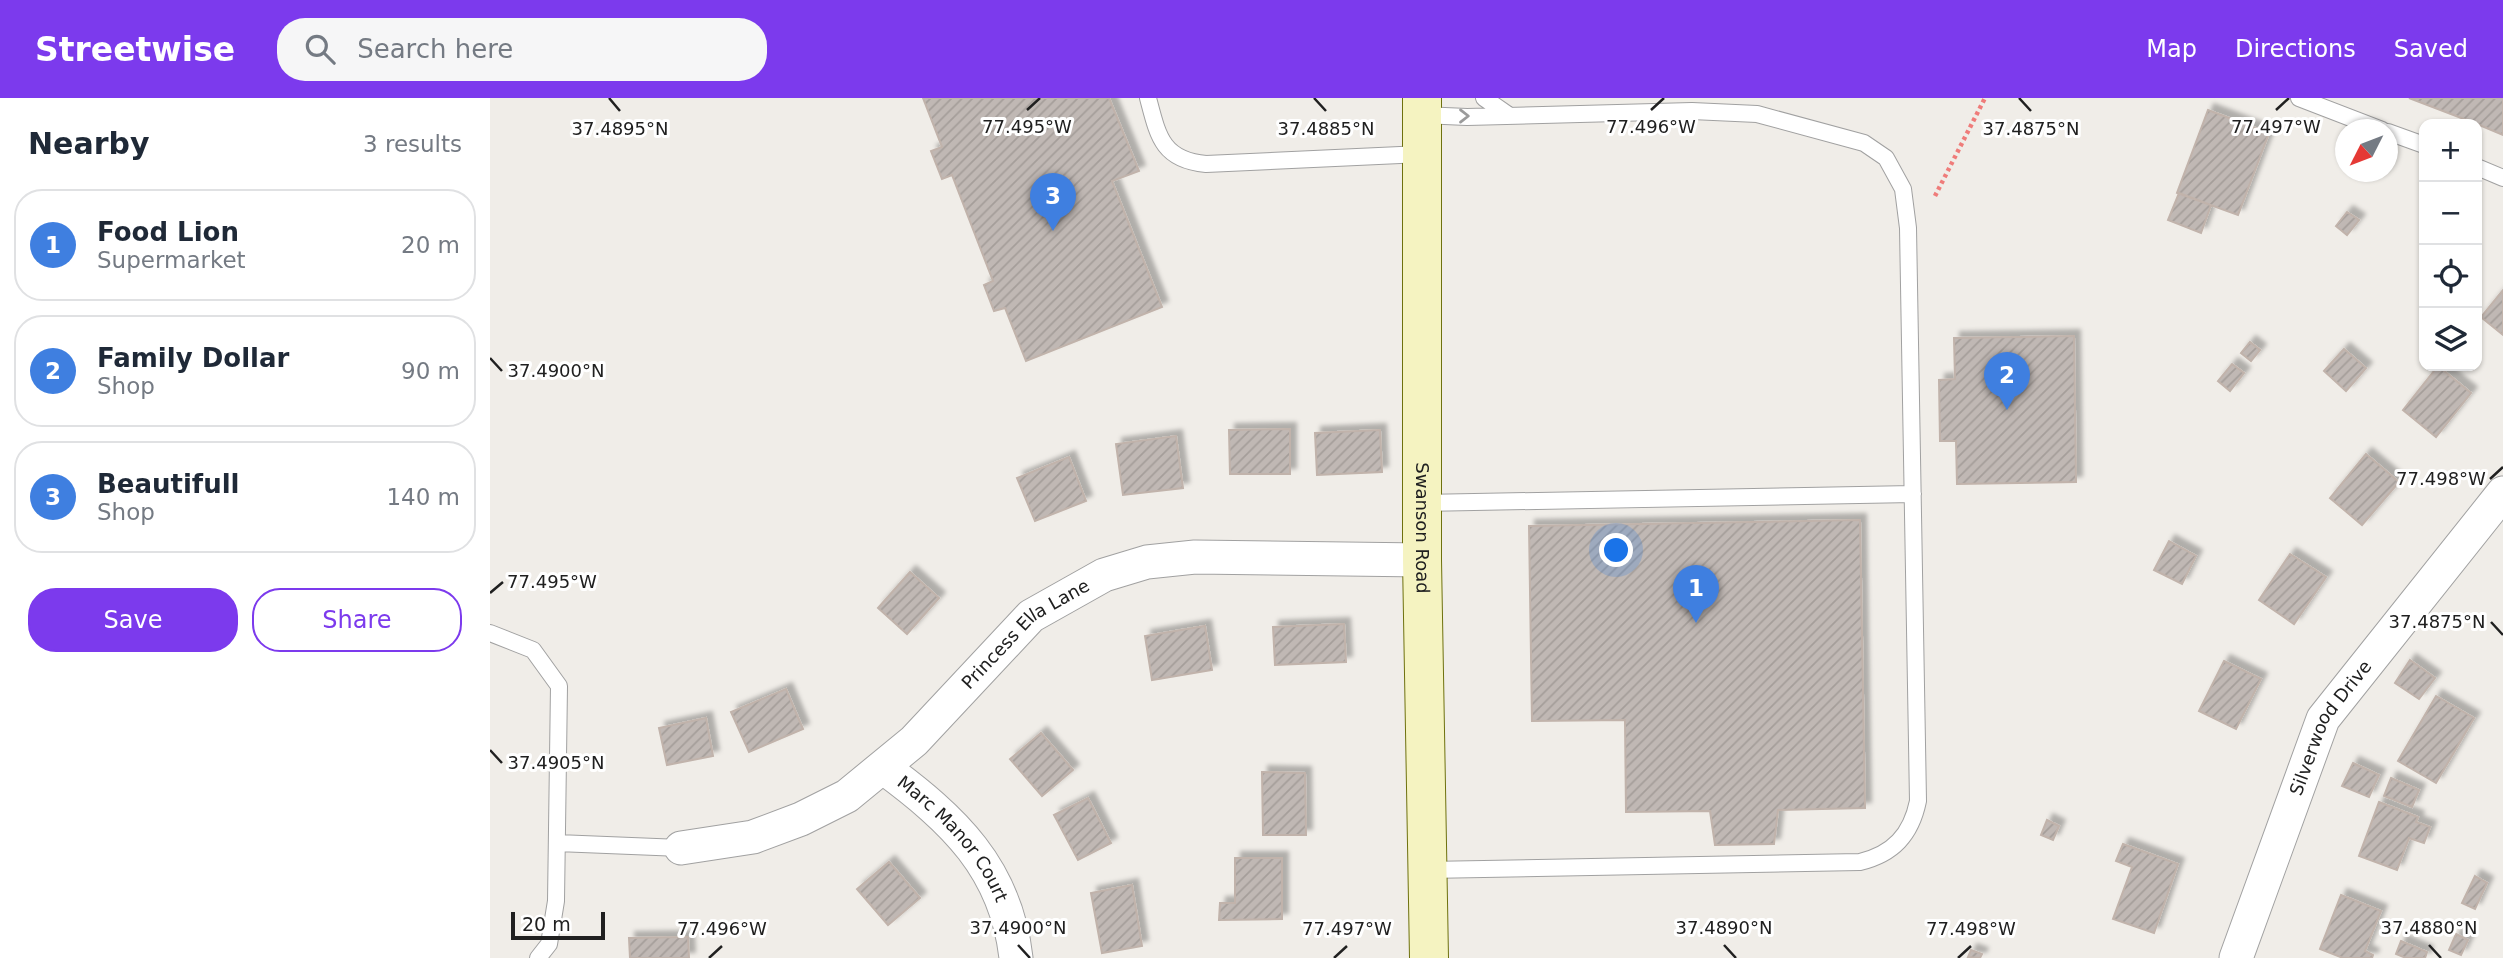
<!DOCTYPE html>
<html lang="en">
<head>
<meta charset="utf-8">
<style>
  :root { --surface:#fff; --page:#f6f6f7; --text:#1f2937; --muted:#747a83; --line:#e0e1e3; --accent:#7c3aed }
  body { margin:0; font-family:"DejaVu Sans",sans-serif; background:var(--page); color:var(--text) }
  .controls { position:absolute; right:21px; top:21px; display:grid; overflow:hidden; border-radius:14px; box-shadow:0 2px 5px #0004 }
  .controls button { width:63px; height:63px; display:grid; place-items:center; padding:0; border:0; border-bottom:2px solid var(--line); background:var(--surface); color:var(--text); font:35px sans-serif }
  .compass { position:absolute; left:1845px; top:21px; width:63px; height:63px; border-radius:50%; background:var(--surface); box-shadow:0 2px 5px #0004; rotate:228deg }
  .scale { position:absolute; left:21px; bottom:18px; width:94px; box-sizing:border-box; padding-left:7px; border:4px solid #202020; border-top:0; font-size:19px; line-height:24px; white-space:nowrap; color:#202020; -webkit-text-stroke:5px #fff; paint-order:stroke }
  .you { position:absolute; left:1127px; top:453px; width:24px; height:24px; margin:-18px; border:5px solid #fff; border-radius:50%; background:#1a73e8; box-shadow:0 0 0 10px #1a73e833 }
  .badge { display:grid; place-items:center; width:46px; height:46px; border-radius:50%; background:var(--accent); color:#fff; font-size:23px; font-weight:700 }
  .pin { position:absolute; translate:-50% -58px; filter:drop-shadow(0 2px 4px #0008) }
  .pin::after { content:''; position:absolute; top:37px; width:24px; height:21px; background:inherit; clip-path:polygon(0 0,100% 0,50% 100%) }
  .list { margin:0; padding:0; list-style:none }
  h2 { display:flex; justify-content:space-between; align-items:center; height:91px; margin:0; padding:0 28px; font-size:30px }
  h2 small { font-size:23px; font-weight:400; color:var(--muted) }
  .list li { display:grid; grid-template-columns:46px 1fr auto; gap:21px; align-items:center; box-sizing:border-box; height:112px; margin:0 14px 14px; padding:0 14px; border:2px solid var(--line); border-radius:28px }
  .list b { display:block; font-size:26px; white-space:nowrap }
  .list p { margin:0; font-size:23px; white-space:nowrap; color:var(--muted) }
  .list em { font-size:23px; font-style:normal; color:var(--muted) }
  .actions { display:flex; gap:14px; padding:21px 28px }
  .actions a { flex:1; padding:16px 0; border:2px solid var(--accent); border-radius:28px; text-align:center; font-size:24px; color:var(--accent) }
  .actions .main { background:var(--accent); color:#fff }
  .icon { flex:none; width:38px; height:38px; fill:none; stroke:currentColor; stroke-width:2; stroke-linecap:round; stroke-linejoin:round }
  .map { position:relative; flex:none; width:2013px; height:860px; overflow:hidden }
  header { display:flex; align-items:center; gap:42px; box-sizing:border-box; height:98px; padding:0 35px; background:var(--accent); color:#fff }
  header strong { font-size:33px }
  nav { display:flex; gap:38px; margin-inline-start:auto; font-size:24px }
  .search { width:490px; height:63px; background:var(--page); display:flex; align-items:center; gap:18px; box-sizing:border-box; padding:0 24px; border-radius:28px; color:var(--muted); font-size:26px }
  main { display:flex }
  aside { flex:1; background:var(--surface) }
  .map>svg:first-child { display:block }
  .building { fill:url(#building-hatch); stroke:#c1b3ab; stroke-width:2; filter:url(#shadow) }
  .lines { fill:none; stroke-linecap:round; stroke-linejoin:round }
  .lane-casing { stroke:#a1a1a1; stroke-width:18 }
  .street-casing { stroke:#a1a1a1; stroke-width:35 }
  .secondary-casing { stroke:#6e710e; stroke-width:40 }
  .path { stroke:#ef7c7a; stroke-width:4.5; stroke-dasharray:3.5 3.5; stroke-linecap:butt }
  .lane { stroke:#fff; stroke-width:16 }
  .street { stroke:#fff; stroke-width:33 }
  .secondary { stroke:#f5f3c1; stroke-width:38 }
  .oneway { stroke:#9b9b9b }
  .ticks { fill:none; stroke:#202020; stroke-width:2.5 }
  .labels { text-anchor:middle; stroke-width:6; stroke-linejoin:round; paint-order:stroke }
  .street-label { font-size:18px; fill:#202020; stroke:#fff }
  .ticks-label { font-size:18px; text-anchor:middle; fill:#202020; stroke:#fff; stroke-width:6; stroke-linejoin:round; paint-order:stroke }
</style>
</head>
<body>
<header>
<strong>Streetwise</strong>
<div class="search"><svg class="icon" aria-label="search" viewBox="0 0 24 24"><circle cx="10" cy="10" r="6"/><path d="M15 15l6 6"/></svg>Search here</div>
<nav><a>Map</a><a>Directions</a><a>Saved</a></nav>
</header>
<main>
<aside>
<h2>Nearby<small>3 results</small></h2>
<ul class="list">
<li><span class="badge" style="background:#3f7fe0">1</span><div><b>Food Lion</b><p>Supermarket</p></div><em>20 m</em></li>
<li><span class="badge" style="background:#3f7fe0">2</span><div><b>Family Dollar</b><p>Shop</p></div><em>90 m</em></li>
<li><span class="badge" style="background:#3f7fe0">3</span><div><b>Beautifull</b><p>Shop</p></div><em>140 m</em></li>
</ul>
<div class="actions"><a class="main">Save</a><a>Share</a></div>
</aside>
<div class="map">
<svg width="2013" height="860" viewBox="0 0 2013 860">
  <defs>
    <pattern id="building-hatch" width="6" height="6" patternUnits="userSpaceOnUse" patternTransform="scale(1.75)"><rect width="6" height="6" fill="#c0b8b4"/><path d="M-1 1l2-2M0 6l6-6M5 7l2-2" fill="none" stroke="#a59e9a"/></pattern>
    <filter id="shadow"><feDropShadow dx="6" dy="-6" stdDeviation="2" flood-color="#0004"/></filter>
  </defs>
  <rect width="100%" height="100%" fill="#f0ede8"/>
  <path class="building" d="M433,0h186l30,73 -27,10 50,126 -136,54 -21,-53 -11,3 -10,-26 9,-4 -41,-106 -10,4 -11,-28 11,-4z
    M1919,0h94v37l-26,-11z
    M1718,12l61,23 -31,82 -61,-22z
    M1689,95l32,12 -10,28 -33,-13z
    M1857,114l12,8 -12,15 -11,-9z
    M2013,192v45l-22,-18z
    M1584,238l2,146 -119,2 -1,-43h-16l-1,-61 16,-1 -1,-41z
    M1760,244l10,8 -9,11 -10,-8z
    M1854,251l22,19 -20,23 -22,-20z
    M1742,266l12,9 -14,18 -12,-10z
    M1948,268l33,27 -35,44 -33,-27z
    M800,331v45h-60l-1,-44z
    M890,332l2,42 -65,3 -2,-42z
    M686,338l7,52 -60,7 -7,-51z
    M1876,356l33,28 -37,43 -32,-27z
    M579,359l17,44 -51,20 -18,-43z
    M1370,422l5,288 -87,2 -4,34 -59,1 -5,-34 -84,1 -1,-92 -93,1 -3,-195z
    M1679,443l27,15 -14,28 -28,-14z
    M1800,456l36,23 -32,47 -35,-24z
    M420,474l29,26 -32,36 -29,-26z
    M854,526l2,38 -71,3 -2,-38z
    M715,528l7,44 -60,10 -7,-44z
    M1920,562l25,18 -16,21 -24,-16z
    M1734,563l37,18 -25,50 -37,-18z
    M296,591l17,40 -54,23 -18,-40z
    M1946,598l38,22 -38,65 -38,-22z
    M216,620l7,38 -46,9 -8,-37z
    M551,635l32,37 -31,26 -32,-37z
    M1863,665l26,12 -10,22 -27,-11z
    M772,674l43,1 1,62h-43z
    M1901,680l28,12 -7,17 -28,-11z
    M598,700l23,45 -33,17 -24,-45z
    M1889,704l39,15 -2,5 14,5 -6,16 -15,-5 -12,32 -38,-14z
    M1557,722l12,6 -6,14 -12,-5z
    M1633,746l55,20 -24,69 -41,-14 19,-52 -16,-6z
    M745,760h47v61l-63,1 1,-17h15z
    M399,764l31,36 -32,27 -31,-36z
    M1985,778l12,7 -12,26 -13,-6z
    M642,787l10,61 -40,7 -11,-60z
    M1851,797l40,16 -16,40 8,4 -1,3h-29l-23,-9z
    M1966,836l12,6 -7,15 -12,-5z
    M198,839l1,21h-59l-1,-20z
    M1911,843l26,11 -2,6h-19l-10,-4z
    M1481,852l11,4 -2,4 -12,-1z"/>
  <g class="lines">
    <defs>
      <path id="lane" d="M658,0c10,38 14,62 58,66l216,-10
        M994,0l23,16
        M1809,0l83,32
        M932,17l45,2 225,-6 65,3 107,29 22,15 17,31 5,39 10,573c-7,34 -25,53 -58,61l-433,8
        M1898,34l36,13
        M1987,69l26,11
        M932,405l491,-9
        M0,535l43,17 26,36 -3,215 -7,43 -11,14
        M67,745l124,5"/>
      <g id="street">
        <path id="s1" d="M394,670c69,51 122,100 132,190"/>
        <path id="s2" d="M191,750l72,-11 48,-18 46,-23 67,-55 117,-125 73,-41 43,-13 48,-5 227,3"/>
        <path id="s3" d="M1746,860l87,-239 180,-226"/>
      </g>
      <g id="secondary">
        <path id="s4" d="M932,0v462l7,398"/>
      </g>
    </defs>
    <use href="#lane" class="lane-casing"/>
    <use href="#street" class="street-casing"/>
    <use href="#secondary" class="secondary-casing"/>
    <path class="path" d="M1445,98l50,-98"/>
    <use href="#lane" class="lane"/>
    <use href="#street" class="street"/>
    <use href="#secondary" class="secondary"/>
  </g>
  <defs><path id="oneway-chevron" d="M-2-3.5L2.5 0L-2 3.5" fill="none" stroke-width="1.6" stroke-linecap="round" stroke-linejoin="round" transform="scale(1.75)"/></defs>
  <use class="oneway" href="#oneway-chevron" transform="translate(974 18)"/>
  <path class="ticks" d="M119,0l11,13M824,0l12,13M1529,0l12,13M537,12l13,-12M1161,12l13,-12M1786,12l13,-12M0,260l12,13M2000,381l13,-12M0,495l13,-11M2001,524l12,13M0,652l12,13M528,847l12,13M1234,847l12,13M1939,847l12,13M219,860l13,-12M844,860l13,-12M1468,860l13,-12"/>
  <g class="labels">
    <g class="street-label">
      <text dy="6" stroke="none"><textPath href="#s4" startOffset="430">Swanson Road</textPath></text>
      <text dy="6" stroke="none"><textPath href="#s2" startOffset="418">Princess Ella Lane</textPath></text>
      <text dy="6" stroke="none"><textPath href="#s3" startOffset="250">Silverwood Drive</textPath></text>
      <text dy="6" stroke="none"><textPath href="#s1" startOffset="100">Marc Manor Court</textPath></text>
    </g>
  </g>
  <g class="ticks-label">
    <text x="537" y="35">77.495°W</text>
    <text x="1161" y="35">77.496°W</text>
    <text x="1786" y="35">77.497°W</text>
    <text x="1541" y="37">37.4875°N</text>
    <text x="130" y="37">37.4895°N</text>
    <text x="836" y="37">37.4885°N</text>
    <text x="66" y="279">37.4900°N</text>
    <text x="1951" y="387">77.498°W</text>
    <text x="62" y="490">77.495°W</text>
    <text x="1947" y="530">37.4875°N</text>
    <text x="66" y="671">37.4905°N</text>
    <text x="528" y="836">37.4900°N</text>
    <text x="1234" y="836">37.4890°N</text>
    <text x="1939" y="836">37.4880°N</text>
    <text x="232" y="837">77.496°W</text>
    <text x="857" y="837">77.497°W</text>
    <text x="1481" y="837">77.498°W</text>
  </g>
</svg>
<div class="controls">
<button>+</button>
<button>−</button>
<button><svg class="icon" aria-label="locate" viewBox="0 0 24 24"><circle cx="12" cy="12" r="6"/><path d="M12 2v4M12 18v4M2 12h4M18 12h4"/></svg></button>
<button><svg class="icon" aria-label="layers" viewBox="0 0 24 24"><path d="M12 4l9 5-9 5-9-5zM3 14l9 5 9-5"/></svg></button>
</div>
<svg class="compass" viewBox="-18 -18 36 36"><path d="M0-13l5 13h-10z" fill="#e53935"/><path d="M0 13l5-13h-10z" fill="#747a83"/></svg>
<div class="scale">20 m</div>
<div class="you"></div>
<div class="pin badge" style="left:1206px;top:525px;background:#3f7fe0">1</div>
<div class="pin badge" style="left:1517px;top:312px;background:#3f7fe0">2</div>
<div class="pin badge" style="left:563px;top:133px;background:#3f7fe0">3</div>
</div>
</main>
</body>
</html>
